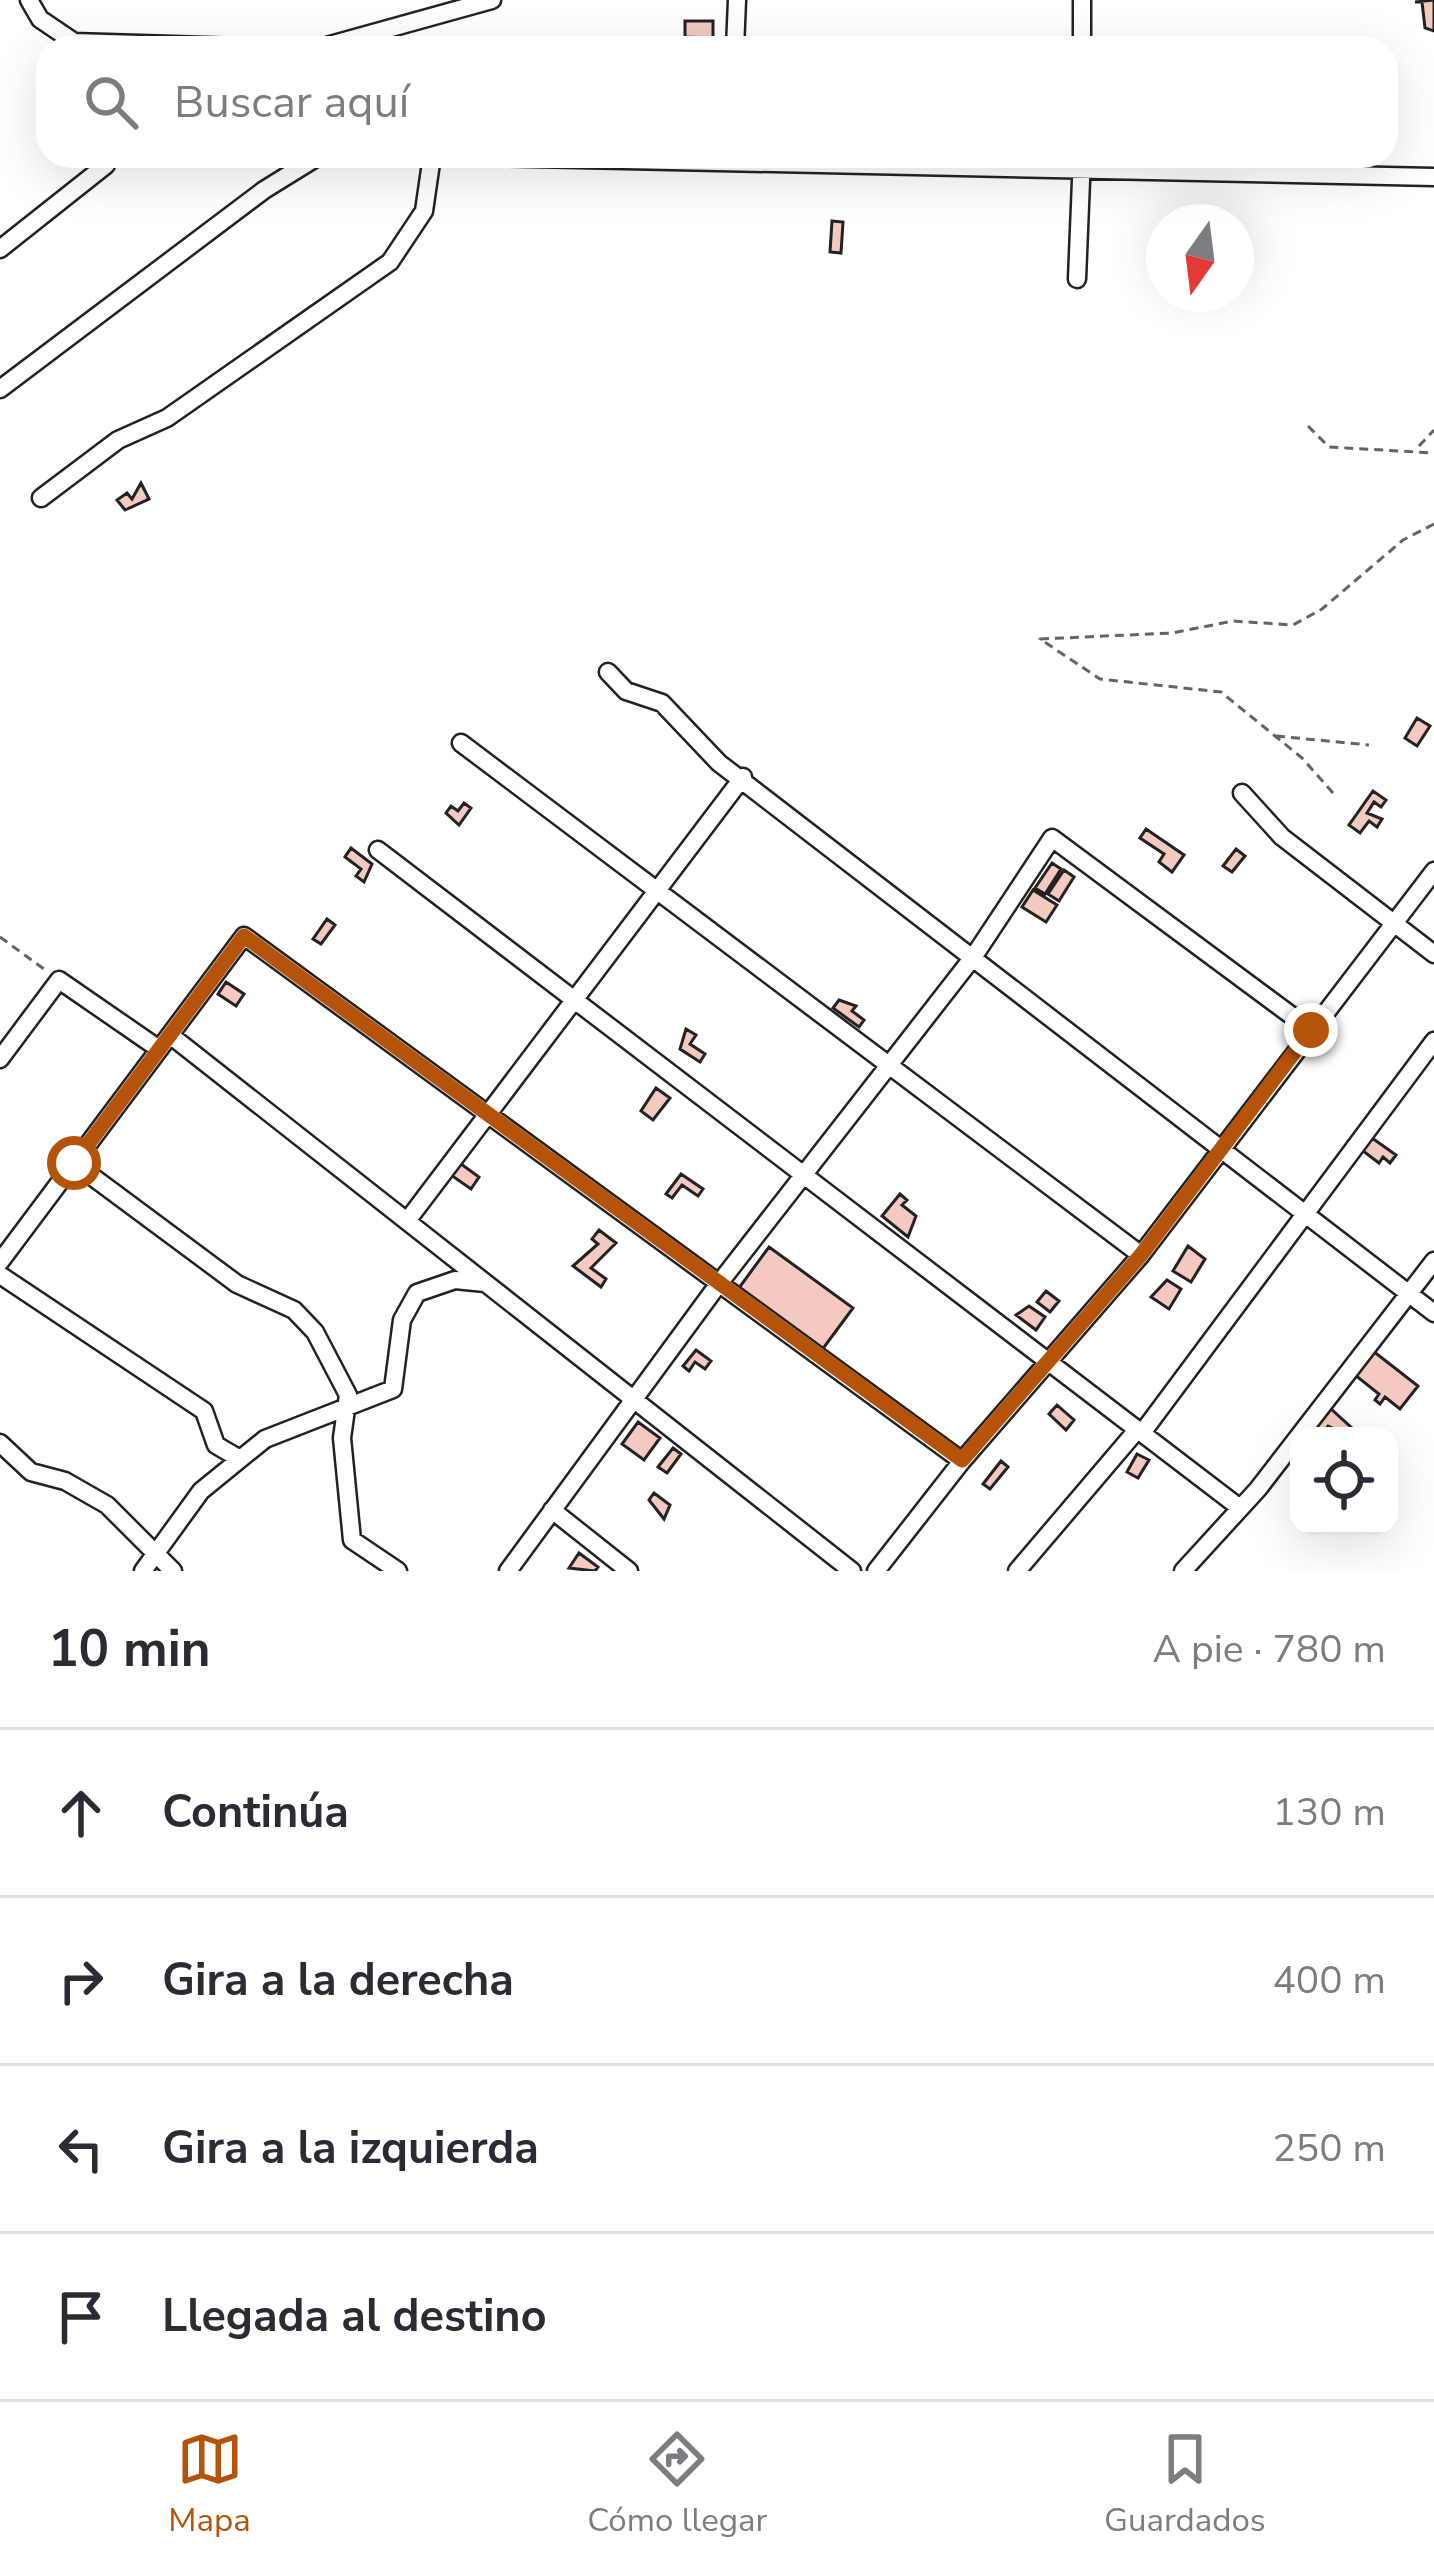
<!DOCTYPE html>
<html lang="es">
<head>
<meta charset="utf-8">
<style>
  :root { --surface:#fff; --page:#f7f7f7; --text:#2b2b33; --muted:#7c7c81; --line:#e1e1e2; --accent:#b45309 }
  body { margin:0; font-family:"Nunito Sans",sans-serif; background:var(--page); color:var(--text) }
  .controls { position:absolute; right:36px; bottom:36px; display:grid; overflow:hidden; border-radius:24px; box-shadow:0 12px 48px #0002 }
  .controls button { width:108px; height:108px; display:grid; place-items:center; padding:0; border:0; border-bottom:3px solid var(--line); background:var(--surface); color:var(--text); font:60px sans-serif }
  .compass { position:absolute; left:1146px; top:204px; width:108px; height:108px; border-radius:50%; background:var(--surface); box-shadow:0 12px 48px #0002; rotate:194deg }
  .stop { position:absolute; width:36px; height:36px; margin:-27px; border:9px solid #b45309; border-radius:50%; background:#fff }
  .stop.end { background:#b45309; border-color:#fff; box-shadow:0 3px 12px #0008 }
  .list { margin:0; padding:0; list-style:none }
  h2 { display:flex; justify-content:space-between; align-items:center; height:156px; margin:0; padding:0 48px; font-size:51px }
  h2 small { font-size:39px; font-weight:400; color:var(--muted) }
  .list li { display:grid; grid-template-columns:78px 1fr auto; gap:36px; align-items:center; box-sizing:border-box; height:168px; padding:0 48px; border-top:3px solid var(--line) }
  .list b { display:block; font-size:45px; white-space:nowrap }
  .list em { font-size:39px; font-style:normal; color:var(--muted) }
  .icon { flex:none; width:66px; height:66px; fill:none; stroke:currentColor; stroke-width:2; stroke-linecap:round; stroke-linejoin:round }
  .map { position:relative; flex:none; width:1434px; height:1571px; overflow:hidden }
  .search { position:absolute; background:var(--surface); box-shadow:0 12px 48px #0002; left:36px; right:36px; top:36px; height:132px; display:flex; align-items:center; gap:30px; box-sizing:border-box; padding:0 42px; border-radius:36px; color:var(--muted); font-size:45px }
  .sheet { height:828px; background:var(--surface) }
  nav { display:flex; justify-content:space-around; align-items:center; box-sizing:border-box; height:168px; border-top:3px solid var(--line); background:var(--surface); font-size:33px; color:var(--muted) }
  nav a { display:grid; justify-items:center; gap:6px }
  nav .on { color:var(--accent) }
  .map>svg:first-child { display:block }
  .building { fill:#f3c9c0; stroke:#222; stroke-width:3 }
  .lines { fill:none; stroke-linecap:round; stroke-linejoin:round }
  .minor-casing { stroke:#222; stroke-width:21 }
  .path { stroke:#646464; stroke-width:3; stroke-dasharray:9 6; stroke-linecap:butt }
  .minor { stroke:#fff; stroke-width:16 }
  .route { stroke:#b45309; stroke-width:15 }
</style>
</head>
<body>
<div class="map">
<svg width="1434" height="1571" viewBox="0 0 1434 1571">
  <rect width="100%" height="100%" fill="#fff"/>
  <path class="building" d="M1434,0v31l-9,-3 -3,-26h-7z
    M685,21h28v17l-28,-1z
    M832,221l11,1 -2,31 -11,-1z
    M141,483l8,16 -24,11 -8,-10 10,-7 5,6z
    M1417,718l13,8 -13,20 -12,-8z
    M1373,791l13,9 -5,7 -7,-5 -7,11 15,6 -5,8 -8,-6 -9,12 -11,-8z
    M464,803l7,5 -12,17 -13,-12 5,-7 7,5z
    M1146,829l38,26 -12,17 -13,-10 5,-8 -24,-16z
    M351,848l21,16 -8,18 -8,-6 5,-7 -16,-12z
    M1236,849l9,7 -13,16 -9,-6z
    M1052,863l9,6 -16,25 -10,-6z
    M1064,870l10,7 -15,24 -11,-7z
    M1033,890l24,15 -11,17 -24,-15z
    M327,919l8,6 -14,19 -8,-5z
    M226,982l18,12 -8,12 -18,-12z
    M839,1000l17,6 -4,5 12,9 -5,7 -26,-19z
    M686,1029l10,6 -6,9 15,10 -5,8 -20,-13z
    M656,1088l14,10 -17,22 -12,-9z
    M1372,1138l24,17 -6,8 -7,-6 -4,6 -16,-12z
    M457,1161l22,16 -8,12 -23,-16z
    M681,1174l22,15 -5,7 -16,-11 -10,13 -6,-4z
    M900,1194l7,6 -5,5 14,11 -8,21 -26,-21z
    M599,1230l17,13 -25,25 15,11 -5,8 -28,-21 25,-22 -6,-5z
    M1188,1246l17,13 -14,23 -18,-11z
    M769,1247l84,61 -34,46 -83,-62z
    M1167,1280l14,9 -12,20 -18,-12z
    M1046,1291l13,10 -9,11 -13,-10z
    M1029,1306l16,11 -9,13 -20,-15z
    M696,1350l15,11 -6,8 -10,-7 -6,9 -6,-5z
    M1373,1351l45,35 -18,23 -15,-12 -5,7 -5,-4 4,-6 -24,-19z
    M1057,1405l17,15 -8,10 -17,-16z
    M1330,1408l24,22 -5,6 -21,-10 -8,10 -11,-2z
    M638,1422l22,16 -16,22 -22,-16z
    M673,1448l8,6 -14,19 -9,-6z
    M1137,1454l12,6 -11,18 -11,-6z
    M1001,1461l7,6 -18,22 -7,-5z
    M654,1493l16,12 -6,14 -15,-19z
    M579,1553l19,14 -3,4 -26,-3z"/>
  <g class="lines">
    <defs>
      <path id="minor" d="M29,0l11,19 34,23 196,6
        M1082,0v48
        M319,48l173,-48
        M735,48l2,-48
        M436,156l998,21
        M0,249l106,-84
        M1077,279l5,-123
        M0,389l264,-199 55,-34
        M41,498l77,-58 49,-22 223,-156 34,-51 8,-55
        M608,672l18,19 36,12 57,60 715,550
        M461,743l680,512
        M1242,793l40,44 152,117
        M378,850l862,658
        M170,1035l682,536
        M0,1059l59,-79 100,69
        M74,1163l163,121 57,26 21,22 33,63 -6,43 10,102 46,31
        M407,1221l336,-444
        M0,1262l244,-326 718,525
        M0,1275l204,136 12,34 24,14
        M1142,1433l292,-392
        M0,1443l31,29 34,9 42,24 66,66
        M552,1510l77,61
        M143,1571l58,-80 64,-52 128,-50 9,-69 15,-27 38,-13 30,3
        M508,1571l209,-285 257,-330 78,-118 259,192
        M876,1571l86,-110 179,-206 293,-384
        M1017,1571l120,-141
        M1183,1571l75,-82 176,-228"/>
    </defs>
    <use href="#minor" class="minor-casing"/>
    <path class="path" d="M1308,426l21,21 105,6
      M1419,446l15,-16
      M1276,736l93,9
      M1333,793l-31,-35 -81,-66 -121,-13 -60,-40 132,-6 61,-12 60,4 29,-16 81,-69 31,-16
      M0,937l48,35"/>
    <use href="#minor" class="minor"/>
  </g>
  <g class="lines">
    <path class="route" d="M74,1163l170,-227 718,524 179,-205 170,-225"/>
  </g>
</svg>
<div class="controls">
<button><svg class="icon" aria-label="locate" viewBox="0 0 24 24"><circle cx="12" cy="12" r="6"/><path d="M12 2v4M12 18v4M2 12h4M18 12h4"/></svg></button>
</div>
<svg class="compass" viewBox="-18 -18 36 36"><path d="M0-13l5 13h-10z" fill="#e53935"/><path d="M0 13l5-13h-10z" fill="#7c7c81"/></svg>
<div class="stop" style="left:74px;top:1163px"></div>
<div class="stop end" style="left:1311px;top:1030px"></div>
<div class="search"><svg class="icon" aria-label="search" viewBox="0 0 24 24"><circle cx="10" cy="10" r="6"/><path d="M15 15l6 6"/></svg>Buscar aquí</div>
</div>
<section class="sheet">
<h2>10 min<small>A pie · 780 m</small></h2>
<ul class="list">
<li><svg class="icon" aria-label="ahead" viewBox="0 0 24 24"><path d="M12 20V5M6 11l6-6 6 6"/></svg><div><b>Continúa</b></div><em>130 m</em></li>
<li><svg class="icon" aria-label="right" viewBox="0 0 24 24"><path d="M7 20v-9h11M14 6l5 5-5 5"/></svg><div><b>Gira a la derecha</b></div><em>400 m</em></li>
<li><svg class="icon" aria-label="left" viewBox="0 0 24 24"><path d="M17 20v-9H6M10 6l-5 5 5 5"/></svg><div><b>Gira a la izquierda</b></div><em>250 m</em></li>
<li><svg class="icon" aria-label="arrive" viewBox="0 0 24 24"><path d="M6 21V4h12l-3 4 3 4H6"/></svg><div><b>Llegada al destino</b></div></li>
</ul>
</section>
<nav>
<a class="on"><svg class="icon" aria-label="map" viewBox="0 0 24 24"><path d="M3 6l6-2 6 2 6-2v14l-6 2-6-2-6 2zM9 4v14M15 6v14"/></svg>Mapa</a>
<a><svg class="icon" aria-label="directions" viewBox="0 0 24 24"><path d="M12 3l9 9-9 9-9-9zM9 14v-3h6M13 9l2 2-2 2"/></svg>Cómo llegar</a>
<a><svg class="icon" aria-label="saved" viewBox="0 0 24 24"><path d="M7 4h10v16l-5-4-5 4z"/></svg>Guardados</a>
</nav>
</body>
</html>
